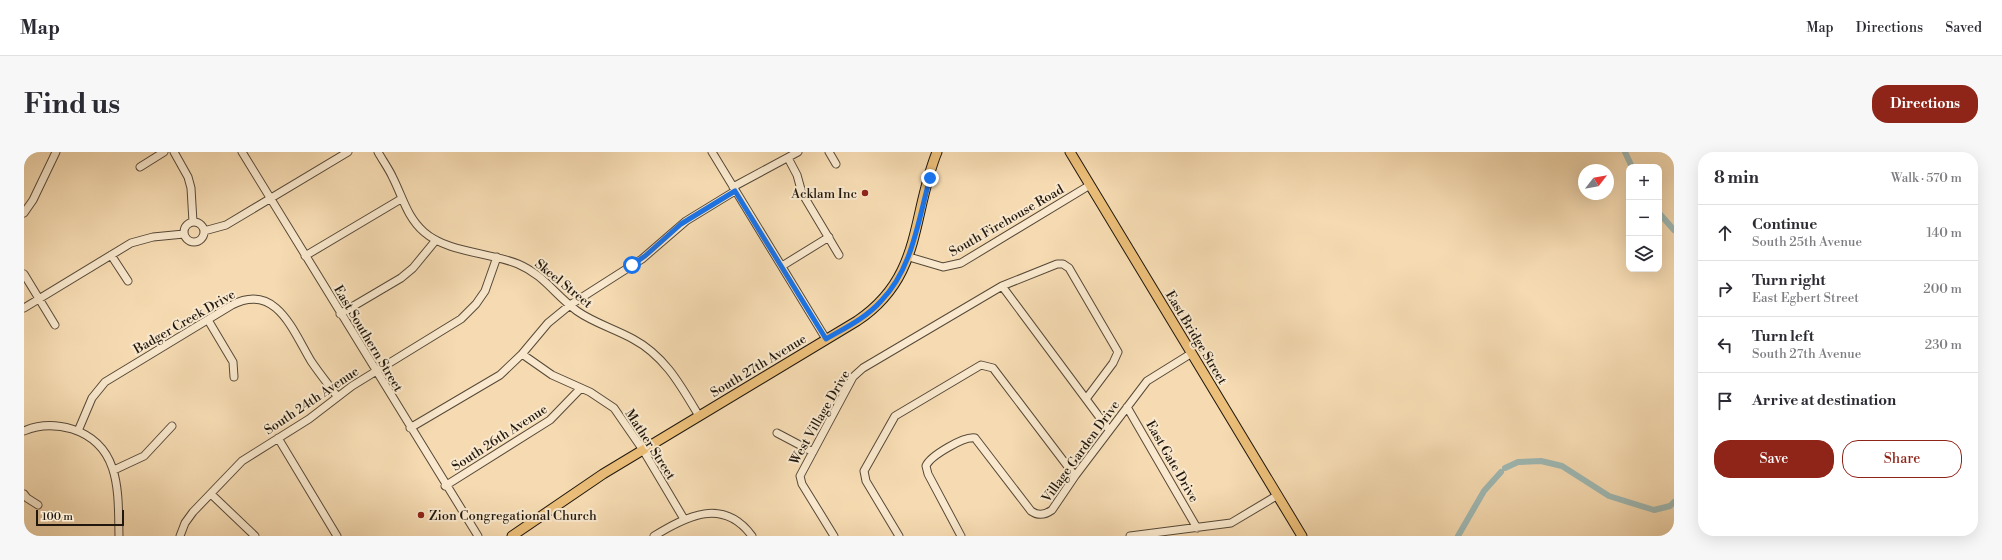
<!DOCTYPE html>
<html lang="en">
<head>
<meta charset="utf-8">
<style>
  :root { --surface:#fff; --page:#f7f7f7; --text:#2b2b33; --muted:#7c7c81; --line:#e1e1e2; --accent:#8f2418 }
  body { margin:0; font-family:"Libre Bodoni",serif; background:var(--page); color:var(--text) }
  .controls { position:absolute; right:12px; top:12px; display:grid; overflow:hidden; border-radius:8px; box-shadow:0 4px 16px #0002 }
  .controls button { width:36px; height:36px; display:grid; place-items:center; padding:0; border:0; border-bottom:1px solid var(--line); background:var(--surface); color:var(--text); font:20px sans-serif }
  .compass { position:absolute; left:1554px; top:12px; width:36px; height:36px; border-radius:50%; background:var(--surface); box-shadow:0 4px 16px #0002; rotate:59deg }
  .scale { position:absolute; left:12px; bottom:10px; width:88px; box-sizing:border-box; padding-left:4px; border:2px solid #20180f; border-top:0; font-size:11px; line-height:14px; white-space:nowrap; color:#20180f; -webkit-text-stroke:3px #f9e8cd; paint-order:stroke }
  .stop { position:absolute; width:12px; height:12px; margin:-9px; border:3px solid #1a73e8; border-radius:50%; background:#fff }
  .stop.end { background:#1a73e8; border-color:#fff; box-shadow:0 1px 4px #0008 }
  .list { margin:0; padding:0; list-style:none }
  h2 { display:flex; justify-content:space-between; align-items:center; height:52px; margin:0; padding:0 16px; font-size:17px }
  h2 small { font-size:13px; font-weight:400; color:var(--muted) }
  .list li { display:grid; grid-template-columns:26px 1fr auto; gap:12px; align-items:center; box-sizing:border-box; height:56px; padding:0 16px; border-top:1px solid var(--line) }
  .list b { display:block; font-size:15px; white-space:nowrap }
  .list p { margin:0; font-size:13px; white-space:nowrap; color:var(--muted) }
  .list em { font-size:13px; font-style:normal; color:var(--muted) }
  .actions { display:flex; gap:8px; padding:12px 16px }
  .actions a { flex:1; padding:9px 0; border:1px solid var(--accent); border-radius:16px; text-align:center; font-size:14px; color:var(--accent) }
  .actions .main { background:var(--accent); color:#fff }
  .icon { flex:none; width:22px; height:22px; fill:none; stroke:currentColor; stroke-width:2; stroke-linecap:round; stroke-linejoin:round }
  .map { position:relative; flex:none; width:1650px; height:384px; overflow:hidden; border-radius:16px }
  header { display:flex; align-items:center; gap:24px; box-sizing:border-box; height:56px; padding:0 20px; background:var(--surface); border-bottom:1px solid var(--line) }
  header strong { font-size:19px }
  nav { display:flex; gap:22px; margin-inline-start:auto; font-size:14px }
  .intro { display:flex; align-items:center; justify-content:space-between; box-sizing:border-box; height:96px; padding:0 24px }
  h1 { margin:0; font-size:28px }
  .button { padding:10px 18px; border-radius:16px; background:var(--accent); color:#fff; font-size:14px; font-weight:700 }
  main { display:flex; gap:24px; padding:0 24px }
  aside { flex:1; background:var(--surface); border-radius:16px; box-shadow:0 4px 16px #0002 }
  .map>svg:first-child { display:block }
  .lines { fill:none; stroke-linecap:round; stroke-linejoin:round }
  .canal { stroke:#9fb9b4; stroke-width:6 }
  .minor-casing { stroke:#564938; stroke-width:9 }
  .major-casing { stroke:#20180f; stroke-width:11 }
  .minor { stroke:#f9e8cd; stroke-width:7 }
  .major { stroke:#ebbe79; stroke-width:9 }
  .route { stroke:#1a73e8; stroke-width:5 }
  .poi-dot { fill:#8f2418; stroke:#f9e8cd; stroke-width:1.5 }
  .labels { text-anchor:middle; stroke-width:4; stroke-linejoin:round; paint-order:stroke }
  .poi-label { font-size:13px; fill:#20180f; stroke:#f9e8cd; text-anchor:end }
  .street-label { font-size:13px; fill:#20180f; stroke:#f9e8cd }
</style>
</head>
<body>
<header>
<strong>Map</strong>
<nav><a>Map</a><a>Directions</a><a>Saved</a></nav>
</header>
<div class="intro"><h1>Find us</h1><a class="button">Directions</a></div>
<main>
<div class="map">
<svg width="1650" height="384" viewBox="0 0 1650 384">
  <rect width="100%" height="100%" fill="#f6dbb2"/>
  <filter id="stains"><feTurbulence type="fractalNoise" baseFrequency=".005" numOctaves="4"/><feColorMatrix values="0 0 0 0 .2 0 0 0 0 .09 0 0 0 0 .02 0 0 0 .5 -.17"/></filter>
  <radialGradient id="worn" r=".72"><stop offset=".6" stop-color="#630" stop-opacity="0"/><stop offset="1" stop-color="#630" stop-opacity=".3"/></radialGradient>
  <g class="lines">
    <path class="canal" d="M1601,0l7,15
      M1635,61l15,17
      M1481,316l13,-6 23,-1 21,5 47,30 45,14 16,-4 4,-4
      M1434,384l26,-45 17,-19"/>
    <defs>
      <path id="minor" d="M150,0l14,25 3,11 2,34
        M218,0l236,384
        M354,0c5,9 11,17 15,26 10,20 14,39 31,54 24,21 65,20 94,32 26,11 37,31 59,47 17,12 38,18 56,28 32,17 48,47 66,77
        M688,0l114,187
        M805,0l7,12
        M764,6l9,17 5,18 37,62
        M116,15l24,-15
        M709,35l65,-35
        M0,61l9,-13 23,-48
        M160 80a10 10 0 1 1 20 0a10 10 0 1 1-20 0Z
        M180,79l22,-6 122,-73
        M87,103l17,26
        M281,104l96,-57
        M885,105l34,10 18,-4 129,-78
        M758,114l47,-29
        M0,122l31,51
        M978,134l107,144
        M0,156l107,-65 22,-6 31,-3
        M316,162l61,-36 12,-10 23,-28
        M184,168l25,42 1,15
        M498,202l30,21 38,17 24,16 29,42 41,69
        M1103,255l70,121
        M386,276l90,-53 22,-21 26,-31 22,-18 72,-46 44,-38 49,-30
        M0,279c16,-7 31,-7 48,-2 50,16 46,65 47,107
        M54,279l14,-33 13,-16 127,-77c44,-23 61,26 79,56 8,12 17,23 26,35
        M753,281l36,19
        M254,286l59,98
        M90,318l30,-14 28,-30
        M421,334l105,-66 31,-32
        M0,342l3,4 11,7
        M187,342l44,42
        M156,384l5,-13 8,-11 49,-51 67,-42 43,-33 109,-67 15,-15 9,-13 12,-34
        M630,384c33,-20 69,-39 98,0
        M810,384l-32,-52 -2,-8 53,-99 10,-9 139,-82 55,-22h6l6,4 49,84 -5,11 -27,36
        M875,384l-33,-55 -2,-10 31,-55 86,-51 12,3 82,108
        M937,384l-33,-62 -2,-8c4,-10 38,-30 49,-28l56,73c7,5 14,4 21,-1l23,-34 72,-95 45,-28
        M1106,384l101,-13 47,-28"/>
      <path id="major" d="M1046,0l232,384
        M488,384l91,-62 254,-153c66,-44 54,-105 80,-169"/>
    </defs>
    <use href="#minor" class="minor-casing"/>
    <use href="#major" class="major-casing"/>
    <use href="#minor" class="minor"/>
    <use href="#major" class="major"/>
  </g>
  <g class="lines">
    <path class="route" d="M608,113l13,-9 36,-32 54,-33 91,148c19,-11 40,-21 55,-38 32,-33 37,-81 49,-123"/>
  </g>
  <g class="poi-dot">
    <circle cx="841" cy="41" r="4"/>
    <circle cx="397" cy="363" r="4"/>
  </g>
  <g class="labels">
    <g class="poi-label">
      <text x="833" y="46">Acklam Inc</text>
      <text x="405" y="368" text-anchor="start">Zion Congregational Church</text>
    </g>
    <g class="street-label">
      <text transform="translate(982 68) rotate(-30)" y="5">South Firehouse Road</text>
      <text transform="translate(540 131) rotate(39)" y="5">Skeel Street</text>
      <text transform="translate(160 169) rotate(-30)" y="5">Badger Creek Drive</text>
      <text transform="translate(1173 185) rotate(59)" y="5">East Bridge Street</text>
      <text transform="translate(345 186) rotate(59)" y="5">East Southern Street</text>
      <text transform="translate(734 213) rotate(-31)" y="5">South 27th Avenue</text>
      <text transform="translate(287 248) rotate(-34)" y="5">South 24th Avenue</text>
      <text transform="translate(795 265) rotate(-60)" y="5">West Village Drive</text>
      <text transform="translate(475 285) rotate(-33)" y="5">South 26th Avenue</text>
      <text transform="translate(627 292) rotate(57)" y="5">Mather Street</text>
      <text transform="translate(1056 299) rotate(-54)" y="5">Village Garden Drive</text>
      <text transform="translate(1149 309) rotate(60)" y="5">East Gate Drive</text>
    </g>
  </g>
  <rect width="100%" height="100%" filter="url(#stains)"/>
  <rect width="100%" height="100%" fill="url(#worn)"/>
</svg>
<div class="controls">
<button>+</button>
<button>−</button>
<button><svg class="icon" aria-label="layers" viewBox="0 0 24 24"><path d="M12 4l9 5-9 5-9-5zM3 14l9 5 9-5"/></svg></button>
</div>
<svg class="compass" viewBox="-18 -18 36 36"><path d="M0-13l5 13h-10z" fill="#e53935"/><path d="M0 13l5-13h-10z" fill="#7c7c81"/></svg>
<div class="scale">100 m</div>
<div class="stop" style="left:608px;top:113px"></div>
<div class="stop end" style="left:906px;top:26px"></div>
</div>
<aside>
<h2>8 min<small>Walk · 570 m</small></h2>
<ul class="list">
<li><svg class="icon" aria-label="ahead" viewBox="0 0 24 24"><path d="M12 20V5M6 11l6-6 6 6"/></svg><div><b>Continue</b><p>South 25th Avenue</p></div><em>140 m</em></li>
<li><svg class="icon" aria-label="right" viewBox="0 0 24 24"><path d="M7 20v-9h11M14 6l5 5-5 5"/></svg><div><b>Turn right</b><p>East Egbert Street</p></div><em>200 m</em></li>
<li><svg class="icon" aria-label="left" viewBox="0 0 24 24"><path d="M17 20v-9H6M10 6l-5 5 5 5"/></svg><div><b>Turn left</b><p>South 27th Avenue</p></div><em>230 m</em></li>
<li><svg class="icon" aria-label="arrive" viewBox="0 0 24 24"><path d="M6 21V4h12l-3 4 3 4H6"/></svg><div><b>Arrive at destination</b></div></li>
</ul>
<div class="actions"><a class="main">Save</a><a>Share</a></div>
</aside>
</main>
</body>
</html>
